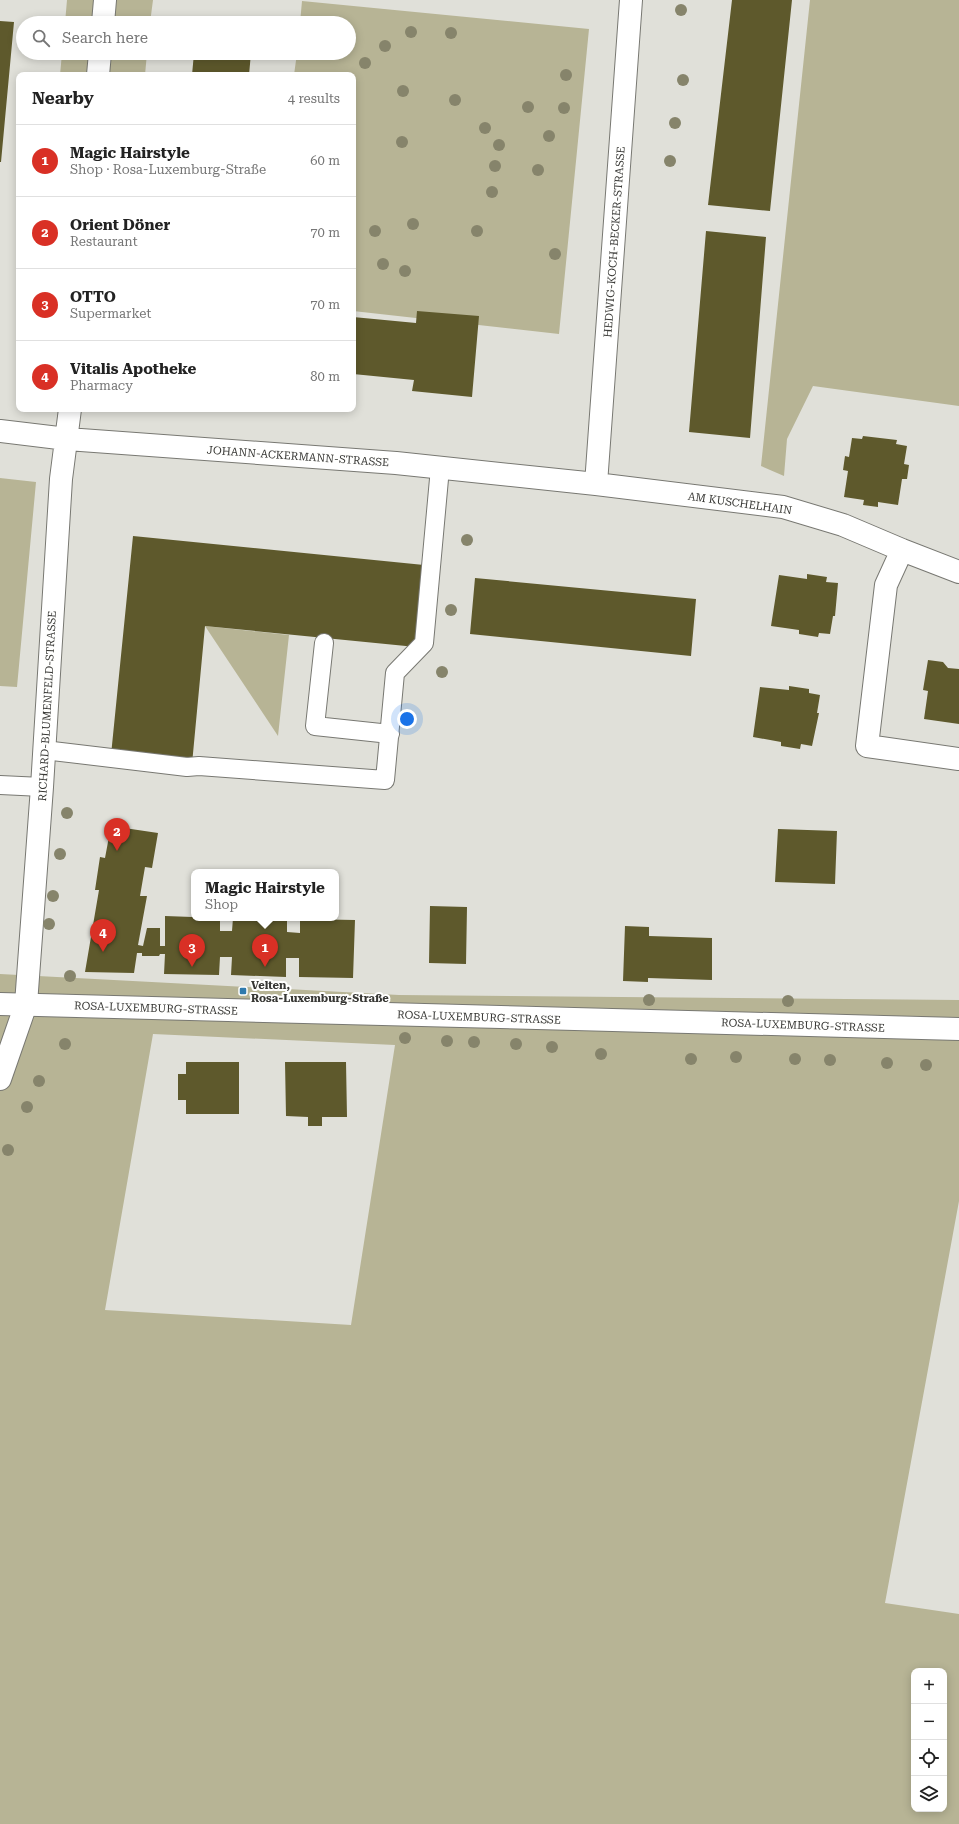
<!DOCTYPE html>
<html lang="en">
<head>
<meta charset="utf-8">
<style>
  :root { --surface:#fff; --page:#f6f6f6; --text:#222; --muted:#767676; --line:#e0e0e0; --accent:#d93025 }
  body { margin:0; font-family:"Roboto Serif",serif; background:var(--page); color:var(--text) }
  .controls { position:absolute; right:12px; bottom:12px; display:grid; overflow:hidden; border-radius:8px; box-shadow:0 2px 10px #0003 }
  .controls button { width:36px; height:36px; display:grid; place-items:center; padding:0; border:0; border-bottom:1px solid var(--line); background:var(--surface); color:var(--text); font:20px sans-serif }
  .you { position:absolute; left:407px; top:719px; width:14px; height:14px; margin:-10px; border:3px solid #fff; border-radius:50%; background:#1a73e8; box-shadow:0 0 0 6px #1a73e833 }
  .badge { display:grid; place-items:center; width:26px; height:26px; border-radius:50%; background:var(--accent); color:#fff; font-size:13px; font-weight:700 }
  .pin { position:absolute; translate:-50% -33px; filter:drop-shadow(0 1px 2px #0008) }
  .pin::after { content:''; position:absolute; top:21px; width:14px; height:12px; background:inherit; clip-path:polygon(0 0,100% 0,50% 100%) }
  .popup { position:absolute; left:191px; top:869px; width:148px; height:52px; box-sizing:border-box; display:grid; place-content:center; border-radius:8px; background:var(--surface); filter:drop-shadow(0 1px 3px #0005); font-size:13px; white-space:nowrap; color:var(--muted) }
  .popup b { font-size:15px; color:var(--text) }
  .popup::after { content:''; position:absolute; left:50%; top:100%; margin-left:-8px; border:8px solid transparent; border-top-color:var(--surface) }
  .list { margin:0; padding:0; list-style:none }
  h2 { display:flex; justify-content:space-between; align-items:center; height:52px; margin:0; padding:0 16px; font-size:17px }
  h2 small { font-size:13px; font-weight:400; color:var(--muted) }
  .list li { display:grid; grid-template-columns:26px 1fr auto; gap:12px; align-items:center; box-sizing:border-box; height:72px; padding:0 16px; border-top:1px solid var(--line) }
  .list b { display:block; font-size:15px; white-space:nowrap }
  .list p { margin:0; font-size:13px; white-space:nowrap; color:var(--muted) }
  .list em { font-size:13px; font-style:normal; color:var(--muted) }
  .icon { flex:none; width:22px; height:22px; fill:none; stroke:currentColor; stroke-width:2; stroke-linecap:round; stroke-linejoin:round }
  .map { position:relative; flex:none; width:959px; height:1824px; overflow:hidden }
  .search { position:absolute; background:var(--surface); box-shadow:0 2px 10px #0003; left:16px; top:16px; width:340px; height:44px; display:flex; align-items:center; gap:10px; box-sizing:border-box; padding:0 14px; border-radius:22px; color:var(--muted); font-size:15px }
  .panel { position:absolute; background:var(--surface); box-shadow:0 2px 10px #0003; left:16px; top:72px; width:340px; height:340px; border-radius:8px }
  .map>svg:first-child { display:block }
  .green { fill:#b7b495; fill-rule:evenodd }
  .building { fill:#5e592c }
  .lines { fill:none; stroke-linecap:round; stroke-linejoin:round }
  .service-casing { stroke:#787872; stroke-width:20 }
  .minor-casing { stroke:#787872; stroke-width:24 }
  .secondary-casing { stroke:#787872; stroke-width:24 }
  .service { stroke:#fff; stroke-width:18 }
  .minor { stroke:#fff; stroke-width:22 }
  .secondary { stroke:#fff; stroke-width:22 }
  .tree { fill:#86846b }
  .poi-dot { fill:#2f7aad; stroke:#fffffe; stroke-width:1.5 }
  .labels { text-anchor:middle; stroke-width:4; stroke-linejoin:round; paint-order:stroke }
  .street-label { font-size:11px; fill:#373734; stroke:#fffffe }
  .poi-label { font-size:11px; font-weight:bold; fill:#373734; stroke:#fffffe; text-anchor:start }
</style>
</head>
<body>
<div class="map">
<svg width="959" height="1824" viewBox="0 0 959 1824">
  <rect width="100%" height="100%" fill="#e0e0d9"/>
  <path class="green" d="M67,0h86l-3,23h-85z
    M810,0h149v406l-146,-20 -26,53 -3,37 -23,-10z
    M302,1l287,28 -30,305 -206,-23v-236h-59l3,-22h52v-30h-49z
    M62,53h85l-2,22h-85z
    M0,478l36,4 -19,205 -17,-1z
    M205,626l84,9 -11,101z
    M0,974l399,21 560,5v201l-74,402 74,11v210h-959zM153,1034l242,11 -44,280 -246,-15zM914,1671h30v138h-30z"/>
  <path class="building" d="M732,0h60l-22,211 -62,-6z
    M0,21l14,1 -13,140h-1z
    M194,53h57l-2,22h-57z
    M706,231l60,6 -16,201 -61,-6z
    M417,311l62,5 -7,81 -60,-6 2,-11 -61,-6v-57l63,6z
    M863,436l34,4 -1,4 11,2 -3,18 5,1 -2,14h-5l-4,26 -20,-3v5l-15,-2 1,-5 -20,-3 4,-26 -5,-1 2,-14 4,1 3,-19 10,1z
    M133,536l291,29 -8,82 -211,-21 -13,138 -81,-9z
    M807,574l20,3 -1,5 12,1 -3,33h-2l-3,18 -11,-1 -1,4 -19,-3v-4l-28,-4 8,-51 28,4z
    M475,578l221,21 -5,57 -221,-22z
    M928,660l15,2 5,6 11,1v55l-35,-5 4,-28 -5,-1z
    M789,686l20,3v4l11,2 -3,18h2l-7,33 -11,-2 -1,5 -19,-3v-4l-28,-5 7,-50 29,3z
    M111,826l47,7 -6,35 -7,-1 -5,29h7l-9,49 5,1 4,-18h13v18h5v-30l55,2v13h12l1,-13 54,1v13l13,1v-14l55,1 -2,58 -54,-1v-19h-13v19l-55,-2 1,-18h-12l-1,18 -55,-1 1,-20h-5l-1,2h-17v-3h-5l-3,20 -49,-1 14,-82h-4l5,-33 5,1z
    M778,829l59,2 -2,53 -60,-2z
    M430,906l37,1 -1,57 -37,-1z
    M625,926l24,1v9l63,2v42l-64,-2v4l-25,-1z
    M186,1062h53v52h-53v-14h-8v-26h8z
    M285,1062h61l1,55h-25v9h-14v-9l-22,-1z"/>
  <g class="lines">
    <defs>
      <path id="service" d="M324,643l-9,83 75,8
        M44,750l143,17 12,-1 186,14 10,-107 29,-30 16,-175
        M0,785l42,2"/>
      <path id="minor" d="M103,23l2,-23
        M98,75l2,-22
        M0,431l67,8 329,24 200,21 187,23 60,18 59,25 57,22
        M596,484l35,-484
        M902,550l-16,35 -19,161 92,13
        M0,1079l26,-75 16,-217 19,-308 9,-70"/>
      <path id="secondary" d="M0,1004l959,25"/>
    </defs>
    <use href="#service" class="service-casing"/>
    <use href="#minor" class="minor-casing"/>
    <use href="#secondary" class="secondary-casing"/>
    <use href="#service" class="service"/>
    <use href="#minor" class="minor"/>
    <use href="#secondary" class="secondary"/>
  </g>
  <g class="tree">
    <circle cx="681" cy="10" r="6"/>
    <circle cx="411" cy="32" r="6"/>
    <circle cx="451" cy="33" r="6"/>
    <circle cx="385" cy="46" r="6"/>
    <circle cx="365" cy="63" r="6"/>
    <circle cx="566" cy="75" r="6"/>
    <circle cx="683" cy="80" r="6"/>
    <circle cx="403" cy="91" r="6"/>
    <circle cx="455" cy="100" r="6"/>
    <circle cx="528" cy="107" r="6"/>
    <circle cx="564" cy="108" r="6"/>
    <circle cx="675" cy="123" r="6"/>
    <circle cx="485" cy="128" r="6"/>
    <circle cx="549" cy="136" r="6"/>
    <circle cx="402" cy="142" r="6"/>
    <circle cx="499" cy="145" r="6"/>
    <circle cx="670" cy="161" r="6"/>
    <circle cx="495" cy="166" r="6"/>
    <circle cx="538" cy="170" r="6"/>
    <circle cx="492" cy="192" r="6"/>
    <circle cx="413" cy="224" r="6"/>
    <circle cx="375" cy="231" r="6"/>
    <circle cx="477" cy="231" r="6"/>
    <circle cx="555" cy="254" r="6"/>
    <circle cx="383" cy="264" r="6"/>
    <circle cx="405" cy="271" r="6"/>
    <circle cx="467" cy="540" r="6"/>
    <circle cx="451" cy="610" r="6"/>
    <circle cx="442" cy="672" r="6"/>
    <circle cx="67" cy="813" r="6"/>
    <circle cx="60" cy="854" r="6"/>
    <circle cx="53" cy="896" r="6"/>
    <circle cx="49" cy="924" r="6"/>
    <circle cx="70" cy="976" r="6"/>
    <circle cx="649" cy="1000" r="6"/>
    <circle cx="788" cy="1001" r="6"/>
    <circle cx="405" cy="1038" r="6"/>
    <circle cx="447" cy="1041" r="6"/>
    <circle cx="474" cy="1042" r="6"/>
    <circle cx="65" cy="1044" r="6"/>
    <circle cx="516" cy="1044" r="6"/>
    <circle cx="552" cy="1047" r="6"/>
    <circle cx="601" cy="1054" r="6"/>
    <circle cx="736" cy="1057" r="6"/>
    <circle cx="691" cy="1059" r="6"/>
    <circle cx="795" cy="1059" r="6"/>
    <circle cx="830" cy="1060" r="6"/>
    <circle cx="887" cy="1063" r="6"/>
    <circle cx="926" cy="1065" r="6"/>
    <circle cx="39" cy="1081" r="6"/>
    <circle cx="27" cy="1107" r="6"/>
    <circle cx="8" cy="1150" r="6"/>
  </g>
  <rect class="poi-dot" x="239" y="987" width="8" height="8" rx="2"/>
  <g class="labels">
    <g class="street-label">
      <text transform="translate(614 242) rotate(-86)" y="4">HEDWIG-KOCH-BECKER-STRASSE</text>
      <text transform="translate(298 456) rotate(4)" y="4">JOHANN-ACKERMANN-STRASSE</text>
      <text transform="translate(740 503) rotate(8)" y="4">AM KUSCHELHAIN</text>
      <text transform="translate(47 706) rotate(-87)" y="4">RICHARD-BLUMENFELD-STRASSE</text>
      <text transform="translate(156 1008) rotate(2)" y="4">ROSA-LUXEMBURG-STRASSE</text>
      <text transform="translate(479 1017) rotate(2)" y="4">ROSA-LUXEMBURG-STRASSE</text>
      <text transform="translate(803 1025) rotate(2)" y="4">ROSA-LUXEMBURG-STRASSE</text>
    </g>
    <g class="poi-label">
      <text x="251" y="989">Velten,<tspan x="251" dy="13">Rosa-Luxemburg-Straße</tspan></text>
    </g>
  </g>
</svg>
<div class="controls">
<button>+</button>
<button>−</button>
<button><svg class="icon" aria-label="locate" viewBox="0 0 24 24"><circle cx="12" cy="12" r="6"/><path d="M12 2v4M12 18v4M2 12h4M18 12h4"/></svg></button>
<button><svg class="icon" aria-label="layers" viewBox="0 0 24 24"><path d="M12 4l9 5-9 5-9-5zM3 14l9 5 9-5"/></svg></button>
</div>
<div class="you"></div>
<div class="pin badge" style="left:265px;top:967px">1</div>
<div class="popup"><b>Magic Hairstyle</b>Shop</div>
<div class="pin badge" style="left:117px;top:851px">2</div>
<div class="pin badge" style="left:192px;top:967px">3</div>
<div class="pin badge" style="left:103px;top:952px">4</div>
<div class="search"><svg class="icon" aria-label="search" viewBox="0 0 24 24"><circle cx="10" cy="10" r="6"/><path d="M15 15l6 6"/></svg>Search here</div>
<section class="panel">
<h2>Nearby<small>4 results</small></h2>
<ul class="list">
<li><span class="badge">1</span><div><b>Magic Hairstyle</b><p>Shop · Rosa-Luxemburg-Straße</p></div><em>60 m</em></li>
<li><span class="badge">2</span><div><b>Orient Döner</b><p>Restaurant</p></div><em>70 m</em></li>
<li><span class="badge">3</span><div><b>OTTO</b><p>Supermarket</p></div><em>70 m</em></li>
<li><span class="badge">4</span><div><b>Vitalis Apotheke</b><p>Pharmacy</p></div><em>80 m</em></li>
</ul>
</section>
</div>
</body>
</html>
